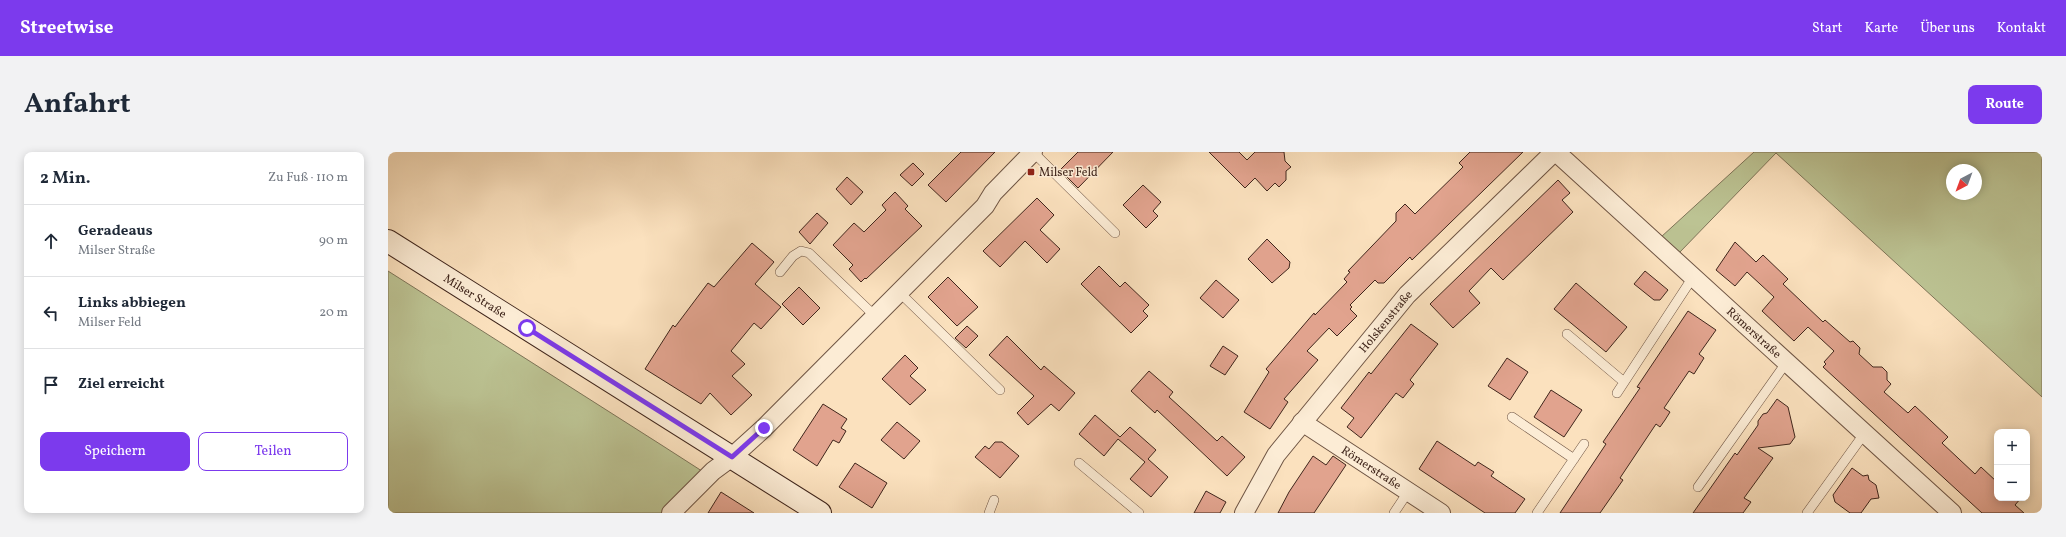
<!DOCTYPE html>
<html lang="de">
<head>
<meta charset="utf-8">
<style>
  :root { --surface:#fff; --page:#f2f2f3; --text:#1f2937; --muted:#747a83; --line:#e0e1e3; --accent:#7c3aed }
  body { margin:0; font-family:Vollkorn,serif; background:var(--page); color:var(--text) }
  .controls { position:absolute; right:12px; bottom:12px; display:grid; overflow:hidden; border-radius:8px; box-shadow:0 2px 10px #0003 }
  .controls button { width:36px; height:36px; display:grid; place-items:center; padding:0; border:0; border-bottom:1px solid var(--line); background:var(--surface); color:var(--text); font:20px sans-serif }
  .compass { position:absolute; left:1558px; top:12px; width:36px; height:36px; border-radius:50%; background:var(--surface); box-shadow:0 2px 10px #0003; rotate:221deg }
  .stop { position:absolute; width:12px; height:12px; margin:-9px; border:3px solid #7c3aed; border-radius:50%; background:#fff }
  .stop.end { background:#7c3aed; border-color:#fff; box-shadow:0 1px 4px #0008 }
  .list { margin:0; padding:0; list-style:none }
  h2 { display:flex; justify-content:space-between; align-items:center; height:52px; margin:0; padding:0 16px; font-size:17px }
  h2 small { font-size:13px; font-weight:400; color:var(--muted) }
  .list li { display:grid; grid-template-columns:26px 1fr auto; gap:12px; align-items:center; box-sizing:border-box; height:72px; padding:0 16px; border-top:1px solid var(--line) }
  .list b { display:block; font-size:15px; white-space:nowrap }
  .list p { margin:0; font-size:13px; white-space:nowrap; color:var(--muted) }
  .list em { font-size:13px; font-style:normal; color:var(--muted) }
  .actions { display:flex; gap:8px; padding:12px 16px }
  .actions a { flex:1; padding:9px 0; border:1px solid var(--accent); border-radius:8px; text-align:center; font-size:14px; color:var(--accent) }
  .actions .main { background:var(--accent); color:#fff }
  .icon { flex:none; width:22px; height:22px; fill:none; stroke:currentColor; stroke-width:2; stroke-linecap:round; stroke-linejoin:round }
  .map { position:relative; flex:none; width:1654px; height:361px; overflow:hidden; border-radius:8px }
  header { display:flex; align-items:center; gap:24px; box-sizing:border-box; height:56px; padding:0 20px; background:var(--accent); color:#fff }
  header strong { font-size:19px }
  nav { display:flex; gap:22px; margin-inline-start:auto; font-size:14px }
  .intro { display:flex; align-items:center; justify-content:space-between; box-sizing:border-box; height:96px; padding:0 24px }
  h1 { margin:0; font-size:28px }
  .button { padding:10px 18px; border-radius:8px; background:var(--accent); color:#fff; font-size:14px; font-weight:700 }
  main { display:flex; gap:24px; padding:0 24px }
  aside { flex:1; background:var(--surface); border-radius:8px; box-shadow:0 2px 10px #0003 }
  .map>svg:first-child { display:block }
  .green { fill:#bcc393; stroke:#7e7458; fill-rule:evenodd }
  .building { fill:#e1a38e; stroke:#40261c }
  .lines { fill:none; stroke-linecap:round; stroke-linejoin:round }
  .lane-casing { stroke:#6f5544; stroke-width:10 }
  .street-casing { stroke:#6f5544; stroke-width:20 }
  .secondary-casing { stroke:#40261c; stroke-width:24 }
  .lane { stroke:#fcecd5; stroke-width:9 }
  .street { stroke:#fcecd5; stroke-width:18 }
  .secondary { stroke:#fcecd5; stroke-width:22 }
  .route { stroke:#7c3aed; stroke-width:5 }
  .poi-dot { fill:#8f2418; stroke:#fcecd5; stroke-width:1.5 }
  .labels { text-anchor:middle; stroke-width:3; stroke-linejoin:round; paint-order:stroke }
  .poi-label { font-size:12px; fill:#40261c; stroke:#fcecd5; text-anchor:start }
  .street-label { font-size:12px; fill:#40261c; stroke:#fcecd5 }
</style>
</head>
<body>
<header>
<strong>Streetwise</strong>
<nav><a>Start</a><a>Karte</a><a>Über uns</a><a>Kontakt</a></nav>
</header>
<div class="intro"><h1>Anfahrt</h1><a class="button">Route</a></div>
<main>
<aside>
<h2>2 Min.<small>Zu Fuß · 110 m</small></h2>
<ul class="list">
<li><svg class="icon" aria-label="ahead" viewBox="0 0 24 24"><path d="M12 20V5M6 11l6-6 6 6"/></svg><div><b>Geradeaus</b><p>Milser Straße</p></div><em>90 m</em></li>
<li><svg class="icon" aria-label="left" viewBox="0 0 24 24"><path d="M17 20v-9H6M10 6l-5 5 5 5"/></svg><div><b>Links abbiegen</b><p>Milser Feld</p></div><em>20 m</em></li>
<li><svg class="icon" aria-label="arrive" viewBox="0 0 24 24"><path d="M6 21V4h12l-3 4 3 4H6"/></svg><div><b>Ziel erreicht</b></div></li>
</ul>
<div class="actions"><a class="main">Speichern</a><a>Teilen</a></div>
</aside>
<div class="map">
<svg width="1654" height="361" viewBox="0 0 1654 361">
  <rect width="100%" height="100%" fill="#fbe1be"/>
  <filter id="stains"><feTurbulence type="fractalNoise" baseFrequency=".005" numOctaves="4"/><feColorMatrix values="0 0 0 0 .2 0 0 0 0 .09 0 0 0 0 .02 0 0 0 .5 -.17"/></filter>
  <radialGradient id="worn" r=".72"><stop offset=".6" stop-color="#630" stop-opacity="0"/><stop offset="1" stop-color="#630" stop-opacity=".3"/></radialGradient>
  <path class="green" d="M1366,0h288v245l-266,-244 -97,100 -18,-16zM1564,18h24v24h-24z
    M0,119l275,175 42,27 -40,40h-277z"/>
  <path class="building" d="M573,0h34l-49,50 -18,-17z
    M690,0h35l-35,36 -18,-18z
    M821,0h30l8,8 8,-8h29l1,9 6,6 -5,4v9l-7,7 -4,-4 -8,8 -12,-13 -10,10z
    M1082,0h53l-111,108 -2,-3 -26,26h-6l-3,-3 -25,25 2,2 -2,2 7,7 -20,20 -8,-8 -22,23 11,9 -34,39 4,3 -18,27 -26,-17 25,-40 -3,-3 48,-56 1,2 32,-33 -3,-3 6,-7 -2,-1 48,-50v-8l9,-9 10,10 48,-47 -4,-4z
    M525,11l11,11 -12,12 -12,-11z
    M459,25l16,15 -12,13 -15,-16z
    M1170,28l12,13 -8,7 11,12 -70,68 -12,-12 -22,23 11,12 -27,25 -23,-24z
    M755,33l18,17 -8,9 5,5 -12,12 -23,-23z
    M507,40l13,14 -3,3 17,17 -56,53 -1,-1 -4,4 -12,-13 4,-4 -20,-20 21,-22 10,9 22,-22 -4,-5z
    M649,46l17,17 -14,15 20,19 -13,14 -22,-22 -25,26 -17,-16z
    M429,61l11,10 -18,21 -11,-12z
    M879,87l23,23 -1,6 -17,15 -24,-24z
    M1347,90l21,20 7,-7 25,24 -5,5 40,38 2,-2 25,22 3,-1 7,7 -1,6 14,13h9l5,5v8l4,4 -7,8 24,21 7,-7 33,31 -6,6 33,31 6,-7 16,15v16h24l-6,7 9,8h-42l-159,-146 3,-3 -2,-2 10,-11 -26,-24 -14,14 -32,-30 12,-14 -14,-13 -13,-12 -12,14 -19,-16z
    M364,91l22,19 -19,22 26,23 -20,22 -7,-6 -23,28 14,13 -13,12 20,19 -21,20 -21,-22 -9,11 -56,-35 28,-44 2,2 33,-44 6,4z
    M711,114l21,21 5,-5 24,23 -6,6 5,5 -17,17 -50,-49z
    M1257,119l23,19 -8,10h-6l-20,-16z
    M560,125l30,30 -21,19 -29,-29z
    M828,128l23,20 -16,18 -23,-20z
    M1188,131l51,44 -21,25 -52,-43z
    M411,135l21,21 -17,17 -21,-21z
    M1300,159l28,19 -17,24 5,4 -10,16 -5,-3 -25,37 6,4 -5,8 -5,7 -4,-3 -36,54 3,2 -23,33h-40l46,-69 -3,-2 37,-54 -3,-1z
    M1023,172l27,20 -28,36 4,4 -11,14 -7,-5 -35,45 -14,-11 7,-9 -13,-10 28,-36 2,2z
    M579,174l11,10 -12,12 -11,-10z
    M619,184l34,34 3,-4 31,27 -16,18 -8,-7 -23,21 -11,-12 17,-17 -45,-41z
    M835,194l15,10 -13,19 -15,-9z
    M517,203l13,13 -8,8 16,14 -16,15 -28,-26z
    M1119,206l21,14 -18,28 -22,-14z
    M761,219l24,21 -4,5 22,20 26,24 5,-5 23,21 -18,19 -70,-66 -2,3 -24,-22z
    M1163,238l31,20 -18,27 -30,-20z
    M1389,247l11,8 7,30 -5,7 -32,4 15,10 -29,40 7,4 -8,11h-50l42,-60 2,2 21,-30v-4l5,-7 4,-1z
    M435,252l24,15 -6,9 5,3 -7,12 -6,-3 -16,26 -24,-16z
    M707,263l25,22 10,-10 26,23 -8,9 20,18 -17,20 -21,-18 15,-17 -27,-23 -14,17 -25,-22z
    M509,270l23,19 -16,18 -23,-19z
    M1049,289l38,25 3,-4 16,10 -3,4 34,23 -10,14h-30l-66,-44z
    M607,290h7l17,14 -19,22 -25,-21 10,-11 4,3z
    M925,304l13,9 7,-9 13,9 -32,48h-36l11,-21z
    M467,311l32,20 -15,25 -33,-21z
    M1464,316l11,8 5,-1 1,5 7,5 3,13 -8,1 -10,14h-11l-15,-11 -2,-7z
    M818,339l20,11 -6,11h-26z
    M333,340l33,21h-46z"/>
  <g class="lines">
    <defs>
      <path id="lane" d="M645,0l82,81
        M392,120l13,-16 8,-5 8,2 66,63
        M511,140l101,98
        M1179,182l57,48
        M1229,241l76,-116
        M1124,265l62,42
        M691,311l60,50
        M1310,335l88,-124
        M601,361l5,-13
        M1006,361l14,-21
        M1149,361l47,-69
        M1419,361l57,-79"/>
      <g id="street">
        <path id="s1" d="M1168,0l396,361"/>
        <path id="s2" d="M914,270l139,91"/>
        <path d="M283,361l42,-42 19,-14 32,-29 221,-222 8,-13 40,-41"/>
        <path id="s3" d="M856,361l32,-58 131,-160 147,-143"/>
      </g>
      <g id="secondary">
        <path id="s4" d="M0,89l432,272"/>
      </g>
    </defs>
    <use href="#lane" class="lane-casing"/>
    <use href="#street" class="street-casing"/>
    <use href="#secondary" class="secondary-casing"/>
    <use href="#lane" class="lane"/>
    <use href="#street" class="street"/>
    <use href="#secondary" class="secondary"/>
  </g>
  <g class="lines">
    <path class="route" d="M139,176l205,129 32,-29"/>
  </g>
  <rect class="poi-dot" x="639" y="16" width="8" height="8" rx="2"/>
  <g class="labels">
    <g class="poi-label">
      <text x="651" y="24">Milser Feld</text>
    </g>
    <g class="street-label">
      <text dy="4" stroke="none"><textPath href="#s4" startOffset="103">Milser Straße</textPath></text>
      <text dy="4" stroke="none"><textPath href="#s3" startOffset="239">Holskenstraße</textPath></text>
      <text dy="4" stroke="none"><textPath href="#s1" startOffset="268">Römerstraße</textPath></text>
      <text dy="4" stroke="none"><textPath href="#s2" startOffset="83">Römerstraße</textPath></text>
    </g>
  </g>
  <rect width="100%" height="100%" filter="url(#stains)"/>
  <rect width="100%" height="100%" fill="url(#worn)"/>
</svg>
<div class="controls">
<button>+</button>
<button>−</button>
</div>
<svg class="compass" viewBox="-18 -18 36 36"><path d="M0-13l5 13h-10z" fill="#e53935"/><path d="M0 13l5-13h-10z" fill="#747a83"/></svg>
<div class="stop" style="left:139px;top:176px"></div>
<div class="stop end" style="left:376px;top:276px"></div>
</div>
</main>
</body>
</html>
